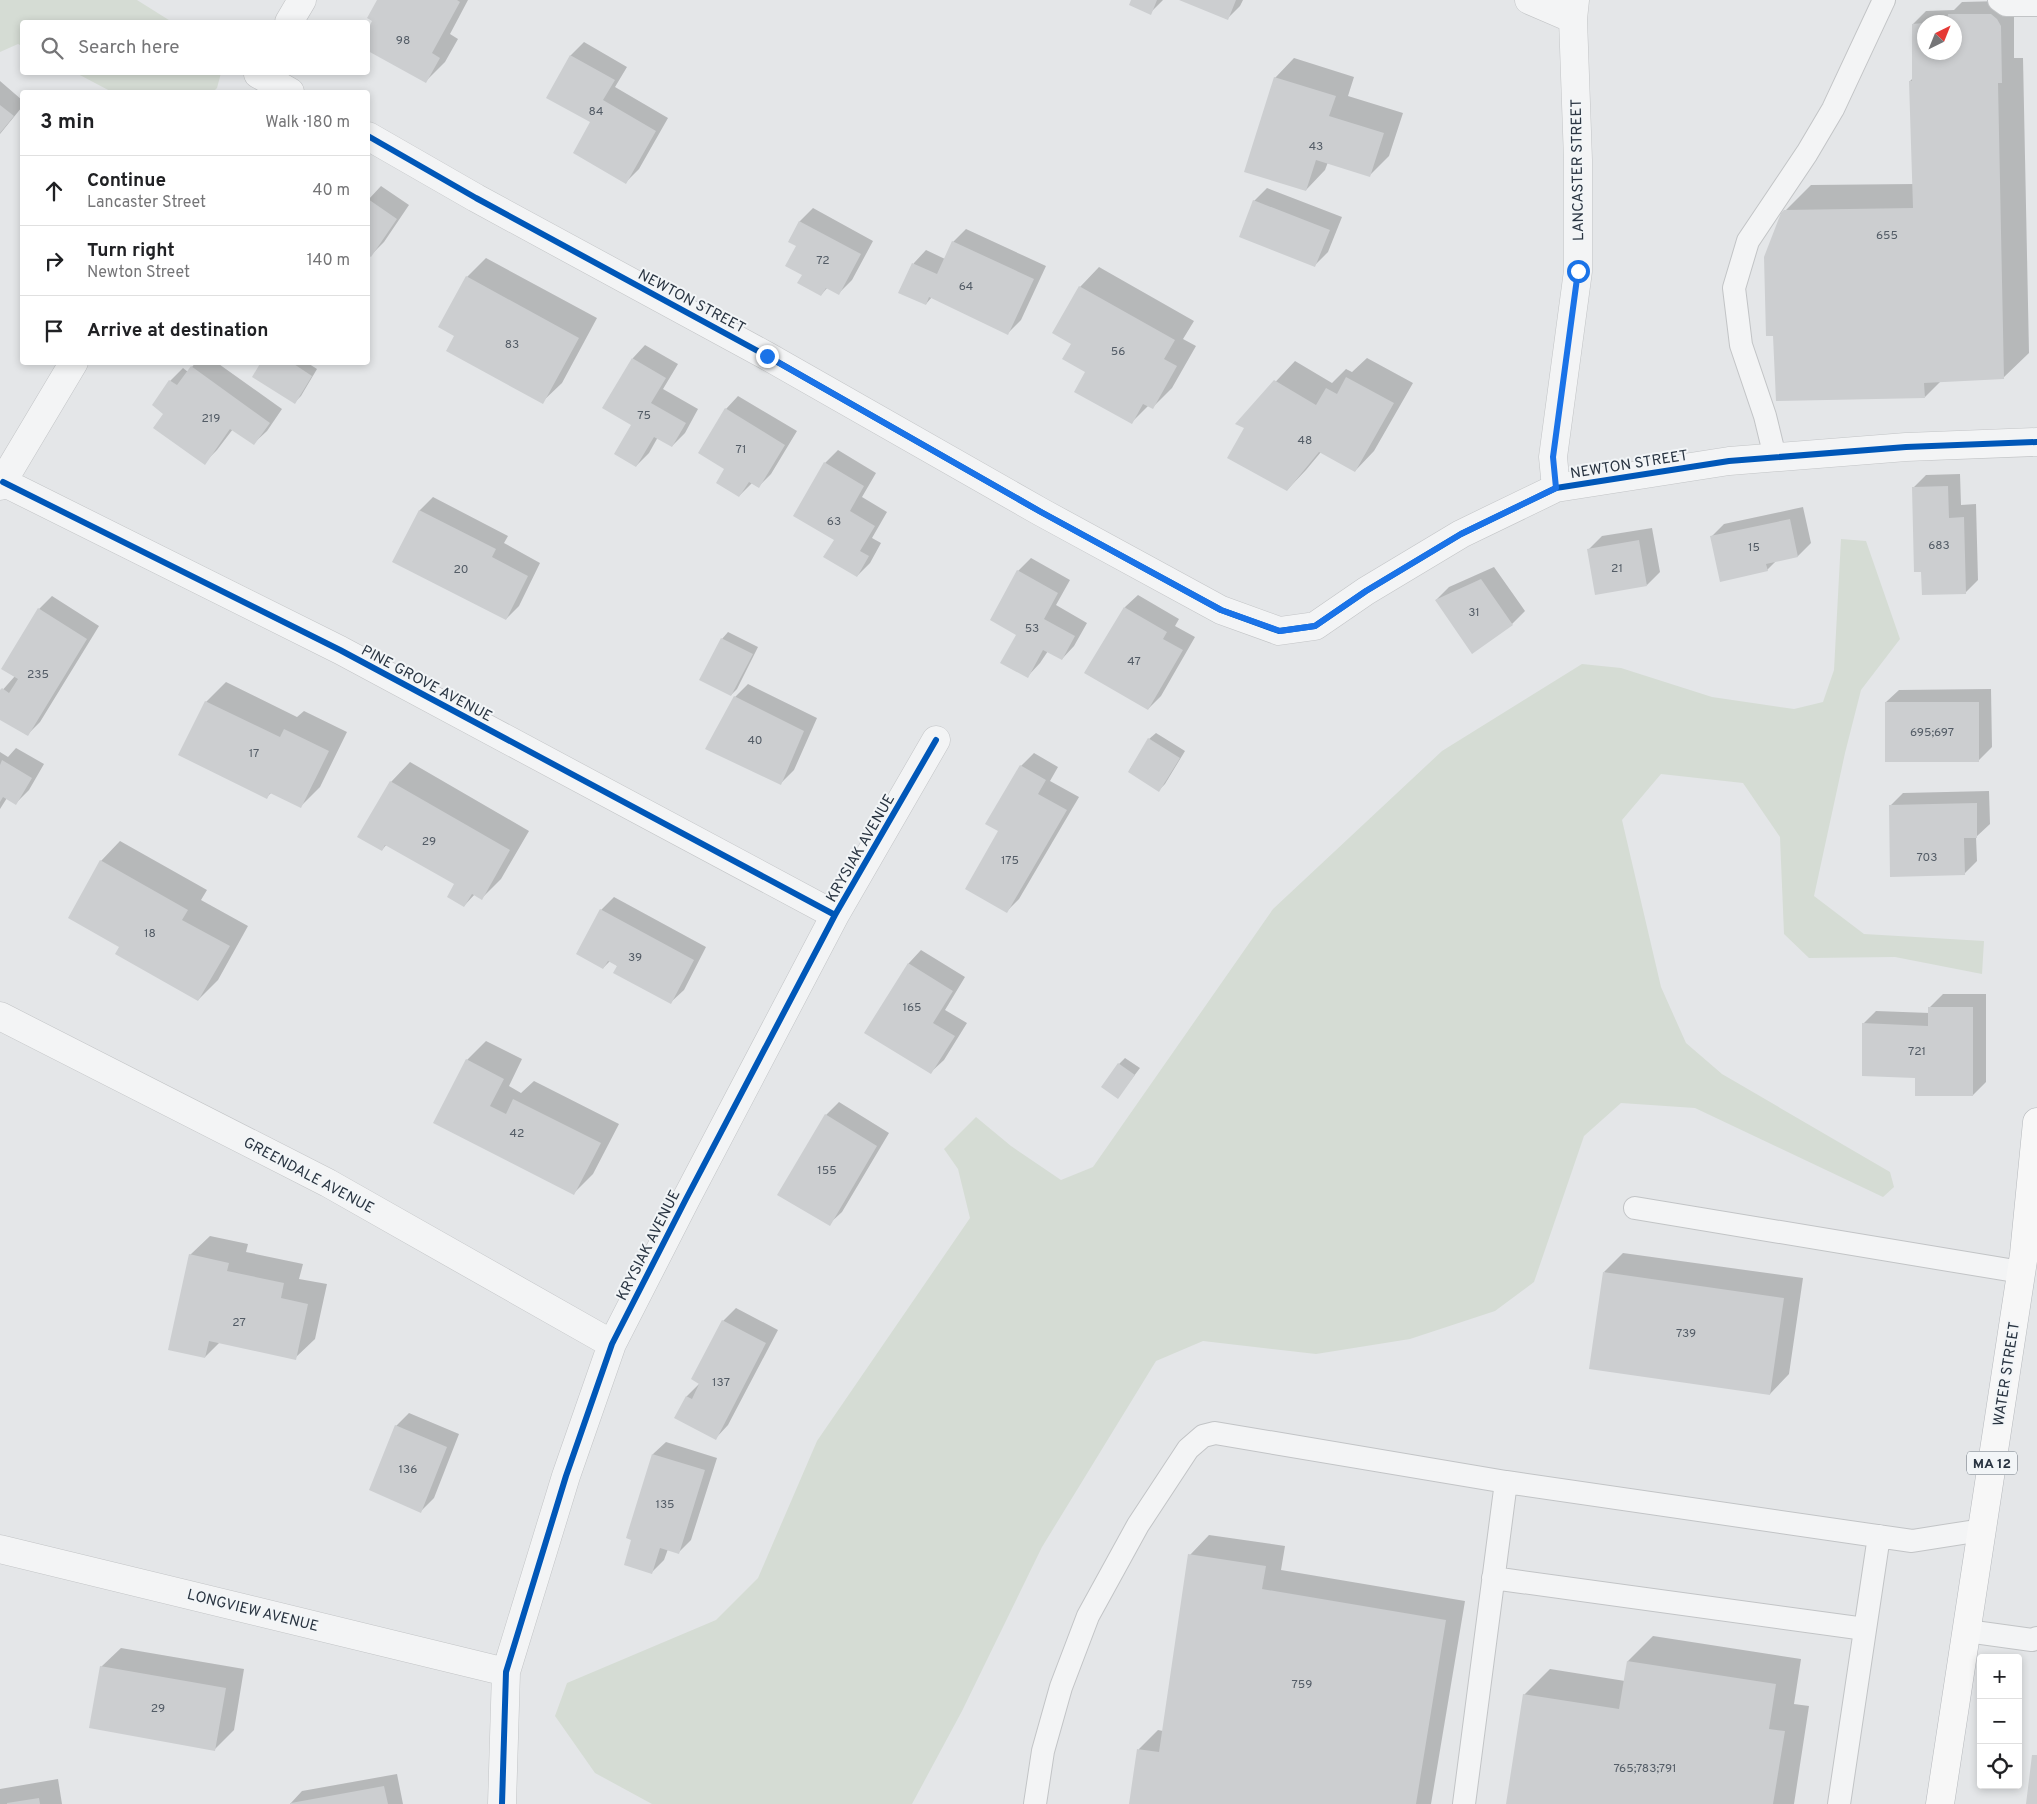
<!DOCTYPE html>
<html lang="en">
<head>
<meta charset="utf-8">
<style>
  :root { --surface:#fff; --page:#f2f2f2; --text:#202124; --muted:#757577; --line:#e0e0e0 }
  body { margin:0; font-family:Overpass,sans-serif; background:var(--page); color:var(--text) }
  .controls { position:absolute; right:15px; bottom:15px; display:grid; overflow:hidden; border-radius:5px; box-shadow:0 2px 8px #0003 }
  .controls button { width:45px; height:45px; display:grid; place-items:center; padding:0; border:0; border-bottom:1px solid var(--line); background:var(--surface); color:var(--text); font:25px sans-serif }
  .compass { position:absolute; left:1917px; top:15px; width:45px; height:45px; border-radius:50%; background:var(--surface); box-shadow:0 2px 8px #0003; rotate:43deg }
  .stop { position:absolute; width:15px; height:15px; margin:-11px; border:4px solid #1a73e8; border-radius:50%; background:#fff }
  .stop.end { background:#1a73e8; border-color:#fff; box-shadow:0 1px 5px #0008 }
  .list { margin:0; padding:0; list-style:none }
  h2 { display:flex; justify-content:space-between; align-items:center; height:65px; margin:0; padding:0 20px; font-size:21px }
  h2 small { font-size:16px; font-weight:400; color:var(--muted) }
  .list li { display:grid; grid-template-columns:32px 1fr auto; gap:15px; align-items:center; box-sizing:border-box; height:70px; padding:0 20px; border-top:1px solid var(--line) }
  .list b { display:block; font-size:19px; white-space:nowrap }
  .list p { margin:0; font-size:16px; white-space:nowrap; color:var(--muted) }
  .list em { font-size:16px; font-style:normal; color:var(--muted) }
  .icon { flex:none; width:28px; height:28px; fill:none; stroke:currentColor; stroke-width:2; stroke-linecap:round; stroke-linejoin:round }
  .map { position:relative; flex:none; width:2037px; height:1804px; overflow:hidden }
  .search { position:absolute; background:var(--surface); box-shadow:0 2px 8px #0003; left:20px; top:20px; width:350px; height:55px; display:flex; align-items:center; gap:12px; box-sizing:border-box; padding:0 18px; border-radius:5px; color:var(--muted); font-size:19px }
  .panel { position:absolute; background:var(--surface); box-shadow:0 2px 8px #0003; left:20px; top:90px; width:350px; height:275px; border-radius:5px }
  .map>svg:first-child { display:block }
  .green { fill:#d5dcd4 }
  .shadow { fill:#0003; fill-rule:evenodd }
  .building { fill:#ccced0 }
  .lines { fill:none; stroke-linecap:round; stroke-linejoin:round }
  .service-casing { stroke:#c2c4c6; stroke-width:24 }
  .minor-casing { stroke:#c2c4c6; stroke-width:29 }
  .trunk-casing { stroke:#b6b9bd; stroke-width:29 }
  .service { stroke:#f3f4f5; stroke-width:22 }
  .minor { stroke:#f3f4f5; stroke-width:28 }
  .trunk { stroke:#f7f7f7; stroke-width:28 }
  .cycleway-casing { stroke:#f2f5f7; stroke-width:9 }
  .cycleway { stroke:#0057b8; stroke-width:6 }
  .route { stroke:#1a73e8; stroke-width:6 }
  .labels { text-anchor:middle; stroke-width:4; stroke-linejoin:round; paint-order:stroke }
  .number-label { font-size:12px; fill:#535c66 }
  .shield { fill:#f2f5f7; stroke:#666f78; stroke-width:1 }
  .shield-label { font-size:14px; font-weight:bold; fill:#2a3542 }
  .street-label { font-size:15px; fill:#2a3542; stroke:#f2f5f7 }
</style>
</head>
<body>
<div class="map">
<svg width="2037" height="1804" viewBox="0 0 2037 1804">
  <rect width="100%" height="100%" fill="#e4e6e8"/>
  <path class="green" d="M0,0h137l35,22h-150v24l-4,-2 -18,8z
    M76,73h145l-4,15 -4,4h-101z
    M1841,539l25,2 34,98 -39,51 -16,63 -31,143 50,38 120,7 -2,33 -87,-17 -86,1 -25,-24 -4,-97 -37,-54 -82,-9 -39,46 39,167 25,56 36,31 168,98 4,15 -11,10 -188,-89 -74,-5 -37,33 -50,146 -39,29 -85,28 -94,15 -113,-13 -47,20 -114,186 -80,164 -50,93h-260l-57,-31 -40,-57 12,-33 149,-63 42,-42 59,-137 153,-223 -12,-49 -14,-20 32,-32 35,29 50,34 32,-13 180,-258 169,-158 140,-87 39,4 91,29 82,12 29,-7 11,-32z"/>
  <path class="shadow" d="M378,0h90l-18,34 8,5 -13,23 -19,19 -58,-32v-17l6,-12z
    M1133,0h30l-13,13z
    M1183,0h60l-3,6 -13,13z
    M2001,1l13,12v45h9l6,295 -26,25 -62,3 -16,16 -140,-186 26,-26 103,-1 -4,-103 3,-3v-54l13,-13 28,-1 8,-8zM1924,22h30v30h-30z
    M584,42l43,25 -12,20 53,31 -29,51 -13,13 -34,-60 -44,-25 23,-42z
    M1294,58l60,19 -6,19 55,17 -14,43 -19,19 -42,-13 -3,8 -19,20 -31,-112z
    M0,81l22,19v7l-22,27z
    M381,186l28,19 -25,37 -13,13 -3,-2v-53z
    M1267,188l75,29 -14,35 -13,13 -61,-64z
    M813,208l60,33 -21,39 -13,13 -11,-6 -7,8 -18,-20 -6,-30 -8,-4 11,-20z
    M966,229l80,37 -25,54 -13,13 -76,-36 -6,7 -27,-12 15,-29 12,-13 19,9 8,-17z
    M486,258l111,60 -35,65 -20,19 -86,-66 11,-59z
    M1099,267l95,54 -11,18 13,7 -24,42 -19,19 -4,-2 -18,18 -44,-51 -7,-85z
    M645,345l33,19 -15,25 35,20 -13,24 -13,13 -14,-9 -9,16 -13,13 -3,-42v-66z
    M1367,358l46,25 -39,68 -19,20 -34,-19 -15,18 -19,20 -41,-62 -9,-5 58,-62 37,22 14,-14 6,3z
    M196,362h20l66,47 -15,22 -13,12 -21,-14 -16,21 -13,13 -39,-50 5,-32 13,-13 5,4z
    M263,362h43l11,7 -16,27 -6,6z
    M738,396l59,35 -26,43 -13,13 -6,-4 -13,13 -13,-28v-59z
    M838,450l38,23 -14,24 25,15 -15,26 9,5 -11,20 -13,13 -32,-113z
    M1960,474l1,31 15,-1 2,76 -13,13 -43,-23 -9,-82 13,-13z
    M433,497l75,39 -4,7 36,20 -21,43 -13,13 -112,-58 26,-51z
    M1803,507l8,36 -13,13 -21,4 -10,10 -56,-33 13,-13z
    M1652,528l8,44 -13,13 -58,-36 13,-13z
    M1031,558l39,22 -14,25 31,18 -13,23 -12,13 -14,-8 -8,12 -12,13 -11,-41 1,-64z
    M1494,567l31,44 -13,13 -76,-24 13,-13z
    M1138,595l41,24 -4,7 20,11 -34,59 -13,13 -23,-102z
    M52,596l47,30 -59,96 -13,13 -27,-17v-25l15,-17 24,-67z
    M728,632l30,15 -21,42 -6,6 -30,-15 21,-41z
    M226,682l71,35 7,-6 43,21 -27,55 -19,19 -29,-14 -5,5 -87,-42 26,-53z
    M748,684l69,34 -23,52 -13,13 -46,-86z
    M1991,689l1,58 -13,13 -93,-58 13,-12z
    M1156,733l29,18 -20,33 -6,6 -30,-19 20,-32z
    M16,748l28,16 -15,26 -13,13 -9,-5 -7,11v-57l8,5z
    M1034,753l24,14 -8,14 29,16 -60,102 -13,13 -6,-81 21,-65z
    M410,762l119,69 -28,48 -19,19 -7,-4 -11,12 -8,-22 -69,-40 -5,6 9,-68z
    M1989,791l1,33 -14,13 1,24 -13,13 -74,-68 13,-13z
    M120,841l87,49 -6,10 47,26 -30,54 -20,20 -78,-54 -19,-85z
    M614,897l92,50 -22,43 -13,12 -61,-41 -7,7 -2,-58z
    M921,950l44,27 -20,33 22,13 -23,37 -13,12 -65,-39 43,-70z
    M1943,994h43v88l-13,13 -57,-18 -53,-53 13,-13 54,2v-6z
    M486,1041l36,18 -13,27 12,7 13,-12 85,43 -26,50 -19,19 -139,-71 32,-62z
    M1125,1058l15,10 -22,29 1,-33z
    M839,1102l50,31 -47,79 -13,12 -3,-109z
    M210,1236l38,8 -2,8 57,12 -4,15 28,5 -12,55 -20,19 -75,-16 -15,15 -15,-102z
    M1623,1253l180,25 -14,96 -19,20 -166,-122z
    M736,1308l42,22 -50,95 -12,13 -40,-21 11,-21 13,-13 23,-62z
    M409,1413l50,21 -25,64 -13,13 -25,-85z
    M666,1442l51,16 -26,82 -13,13 -10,-4 -4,11 -12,12 1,-118z
    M1209,1535l76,11 -4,24 184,31 -34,203h-301l9,-55 19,-19 5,1 27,-176z
    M1653,1636l148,23 -7,45 15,2 -15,98h-287l17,-109 26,-26 75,12 3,-20z
    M121,1648l123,21 -10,61 -19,19 -114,-82z
    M397,1774l6,30h-113l12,-13z
    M58,1779l4,25h-62v-15z"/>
  <path class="building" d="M377,0h80l3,2 -28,51 8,5 -14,25 -58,-32v-22l4,-8 -5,-3z
    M1131,0h26l-6,15 -22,-10z
    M1179,0h57l-8,20z
    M1948,14h43l6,5 4,7 1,57h-4l6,296 -80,4 1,15 -149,3 -3,-65h-7l-2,-79 17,-44 3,-3 129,-2 -4,-127h3v-57l12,-1v29h30v-30h-6z
    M570,55l45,25 -12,20 53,31 -30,53 -53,-31 17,-31 -44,-24z
    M1274,77l62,19 -7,20 55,17 -14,44 -54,-17 -10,31 -62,-19z
    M0,105l14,11 -14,17z
    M368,199l29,20 -26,38 -3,-2z
    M1253,200l77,30 -15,37 -76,-30z
    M799,221l62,33 -22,41 -13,-7 -5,8 -24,-13 5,-8 -17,-9 11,-20 -8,-4z
    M952,241l82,38 -26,56 -79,-38 -3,8 -28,-12 14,-30 25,11z
    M466,276l113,62 -36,66 -97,-53 8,-15 -16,-9z
    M1079,286l96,54 -11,19 13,7 -24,43 -10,-5 -11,20 -58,-32 11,-20 -23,-13 9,-15 -19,-11z
    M632,358l34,20 -15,25 35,20 -14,24 -18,-10 -18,30 -22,-13 17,-29 -29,-17z
    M261,362h30l21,14 -17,28 -43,-27z
    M191,366l79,57 -16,22 -24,-16 -25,36 -52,-37 10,-14 -11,-9 17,-25 8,5z
    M1346,377l48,26 -39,69 -36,-20 -32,39 -60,-33 17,-30 -9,-4 39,-44 42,25 10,-17 11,6z
    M725,408l60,37 -26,43 -10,-6 -10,15 -23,-14 8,-14 -26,-16z
    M824,462l40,24 -14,25 25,15 -15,25 9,5 -12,21 -34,-20 11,-17 -41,-24z
    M1948,486l1,32 15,-1 2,77 -44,1 -1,-23h-7l-2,-85z
    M419,510l77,39 -4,8 36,19 -22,44 -114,-58z
    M1790,519l8,38 -32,7 2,7 -48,11 -10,-46z
    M1639,540l8,46 -52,9 -8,-46z
    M1017,570l41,23 -14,26 31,17 -13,24 -19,-10 -15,28 -28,-15 16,-28 -26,-15z
    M1481,579l32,46 -41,29 -37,-54z
    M1124,607l43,25 -4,7 20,11 -35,60 -64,-37z
    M38,608l49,31 -59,97 -28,-16v-30l2,-2 7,5 9,-14 -17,-10z
    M721,638l32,16 -22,42 -32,-16z
    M734,696l70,35 -23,54 -76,-36z
    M205,701l75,36 4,-8 45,22 -28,57 -31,-15 -3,6 -89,-44z
    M1885,702h94v60h-94z
    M1148,738l32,20 -21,34 -31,-20z
    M2,760l30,18 -16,27 -13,-8 -3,5v-37z
    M1020,765l26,15 -8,14 29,16 -60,103 -42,-24 33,-58 -13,-7z
    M390,781l120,69 -28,50 -10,-6 -8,13 -17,-10 7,-13 -69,-39 -3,6 -25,-14z
    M1977,803v35h-13l1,37 -75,2 -1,-72z
    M100,860l88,50 -6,10 48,26 -32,55 -83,-47 4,-7 -51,-29z
    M600,909l94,51 -23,44 -58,-31 4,-7 -9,-5 -5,8 -27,-15z
    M908,963l45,28 -20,32 22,13 -24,38 -67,-41z
    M1928,1007h45v89h-58v-18l-53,-2v-53l66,3z
    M466,1059l38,20 -14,27 16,8 7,-15 88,44 -27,52 -141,-72z
    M1118,1063l17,12 -17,24 -17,-12z
    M825,1114l52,32 -47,80 -53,-31z
    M189,1254l40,9 -2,8 57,12 -3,15 27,6 -12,56 -87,-19 -4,17 -37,-8z
    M1603,1272l181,26 -14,97 -181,-26z
    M722,1320l44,23 -50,97 -42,-22 12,-22 6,3 7,-15 -8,-5z
    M395,1425l52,22 -26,66 -52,-23z
    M652,1454l53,16 -26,84 -19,-6 -8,26 -28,-9 7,-25 -5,-2z
    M1188,1554l78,12 -4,23 184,31 -30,184h-287l8,-55 22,3z
    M1627,1661l149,23 -7,45 16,2 -12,73h-267l17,-110 96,15z
    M100,1666l126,22 -11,63 -126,-23z
    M2032,1755h5v49h-11z
    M384,1786l4,18h-97v-1z
    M39,1798l1,6h-33v-1z"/>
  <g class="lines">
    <defs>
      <path id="service" d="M1999,0l7,5h31
        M1775,457l-10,-41 -24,-71 -7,-57 14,-47 59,-88 26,-44 51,-109
        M1635,1208l386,64
        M1493,1578l372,51
        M1967,1631l65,9 5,-2
        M1035,1804l8,-53 18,-64 27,-71 50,-91 50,-76 15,-13 12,-3 291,49
        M1464,1804l42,-322 406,59 70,-11
        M1839,1804l40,-268"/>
      <path id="minor" d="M1529,0l44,19
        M289,22l13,-22
        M258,74l32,18
        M368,136l108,62 291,158 274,156 180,98 58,21 36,-5 51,-35 95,-57 95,-46 173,-27 177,-14 131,-5
        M3,482l337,168 495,265
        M0,486l74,-124
        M1556,488l-3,-31 25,-186v-111l-5,-141 2,-19
        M0,1016l328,167 284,161
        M0,1549l506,123
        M502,1804l4,-132 60,-196 46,-132 74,-145 149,-284 101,-175"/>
      <path id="trunk" d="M1940,1804l84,-550 13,-132"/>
    </defs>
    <use href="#service" class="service-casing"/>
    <use href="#minor" class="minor-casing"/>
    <use href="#trunk" class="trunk-casing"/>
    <use href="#service" class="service"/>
    <use href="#minor" class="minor"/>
    <use href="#trunk" class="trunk"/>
    <defs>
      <path id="cycleway" d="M368,136l108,62 291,158 274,156 180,98 58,21 36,-5 51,-35 95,-57 95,-46 173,-27 177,-14 131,-5
        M3,482l337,168 495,265
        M502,1804l4,-132 60,-196 46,-132 74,-145 149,-284 101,-175"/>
    </defs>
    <use href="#cycleway" class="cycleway-casing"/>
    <use href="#cycleway" class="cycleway"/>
  </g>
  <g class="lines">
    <path class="route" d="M767,356l274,156 180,98 59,21 35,-5 51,-35 95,-57 95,-46 -3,-31 25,-186"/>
  </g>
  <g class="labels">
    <g class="number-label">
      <text x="403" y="44">98</text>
      <text x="596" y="115">84</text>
      <text x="1316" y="150">43</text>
      <text x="1887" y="239">655</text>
      <text x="823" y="264">72</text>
      <text x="966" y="290">64</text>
      <text x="512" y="348">83</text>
      <text x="1118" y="355">56</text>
      <text x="644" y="419">75</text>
      <text x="211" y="422">219</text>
      <text x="1305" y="444">48</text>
      <text x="741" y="453">71</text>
      <text x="834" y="525">63</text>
      <text x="1939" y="549">683</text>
      <text x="1754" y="551">15</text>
      <text x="1617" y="572">21</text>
      <text x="461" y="573">20</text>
      <text x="1474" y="616">31</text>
      <text x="1032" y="632">53</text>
      <text x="1134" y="665">47</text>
      <text x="38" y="678">235</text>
      <text x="1932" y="736">695;697</text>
      <text x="755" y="744">40</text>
      <text x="254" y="757">17</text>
      <text x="429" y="845">29</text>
      <text x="1927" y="861">703</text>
      <text x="1010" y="864">175</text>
      <text x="150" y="937">18</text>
      <text x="635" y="961">39</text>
      <text x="912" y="1011">165</text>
      <text x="1917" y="1055">721</text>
      <text x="517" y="1137">42</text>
      <text x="827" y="1174">155</text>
      <text x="239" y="1326">27</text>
      <text x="1686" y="1337">739</text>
      <text x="721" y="1386">137</text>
      <text x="408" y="1473">136</text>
      <text x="665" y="1508">135</text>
      <text x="1302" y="1688">759</text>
      <text x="158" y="1712">29</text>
      <text x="1645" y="1772">765;783;791</text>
    </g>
    <rect class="shield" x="1967" y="1451.5" width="50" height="23" rx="4"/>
    <g class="shield-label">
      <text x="1992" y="1468">MA 12</text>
    </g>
    <g class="street-label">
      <text transform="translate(1577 170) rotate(-91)" y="5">LANCASTER STREET</text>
      <text transform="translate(692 301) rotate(28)" y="5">NEWTON STREET</text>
      <text transform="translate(1629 464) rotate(-9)" y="5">NEWTON STREET</text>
      <text transform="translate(427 683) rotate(28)" y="5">PINE GROVE AVENUE</text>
      <text transform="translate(860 848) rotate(-60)" y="5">KRYSIAK AVENUE</text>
      <text transform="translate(309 1175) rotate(28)" y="5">GREENDALE AVENUE</text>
      <text transform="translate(648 1245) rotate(-63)" y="5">KRYSIAK AVENUE</text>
      <text transform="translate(2006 1374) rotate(-81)" y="5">WATER STREET</text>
      <text transform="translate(253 1610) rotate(14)" y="5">LONGVIEW AVENUE</text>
    </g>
  </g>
</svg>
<div class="controls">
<button>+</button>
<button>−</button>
<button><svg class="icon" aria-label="locate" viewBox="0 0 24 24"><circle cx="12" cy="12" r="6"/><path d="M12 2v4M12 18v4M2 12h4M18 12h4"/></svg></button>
</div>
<svg class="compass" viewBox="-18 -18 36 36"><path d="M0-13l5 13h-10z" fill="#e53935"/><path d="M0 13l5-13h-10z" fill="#757577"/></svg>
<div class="stop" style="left:1578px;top:271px"></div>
<div class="stop end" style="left:767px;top:356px"></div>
<div class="search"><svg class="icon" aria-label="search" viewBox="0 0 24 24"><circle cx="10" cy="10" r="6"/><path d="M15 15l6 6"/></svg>Search here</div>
<section class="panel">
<h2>3 min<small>Walk · 180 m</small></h2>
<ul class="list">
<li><svg class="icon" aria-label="ahead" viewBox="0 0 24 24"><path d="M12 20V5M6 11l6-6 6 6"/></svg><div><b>Continue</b><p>Lancaster Street</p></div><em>40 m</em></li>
<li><svg class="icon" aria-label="right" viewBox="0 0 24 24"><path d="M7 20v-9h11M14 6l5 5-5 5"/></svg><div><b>Turn right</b><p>Newton Street</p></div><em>140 m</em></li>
<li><svg class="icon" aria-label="arrive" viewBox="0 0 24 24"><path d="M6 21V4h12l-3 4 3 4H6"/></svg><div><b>Arrive at destination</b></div></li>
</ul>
</section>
</div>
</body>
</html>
